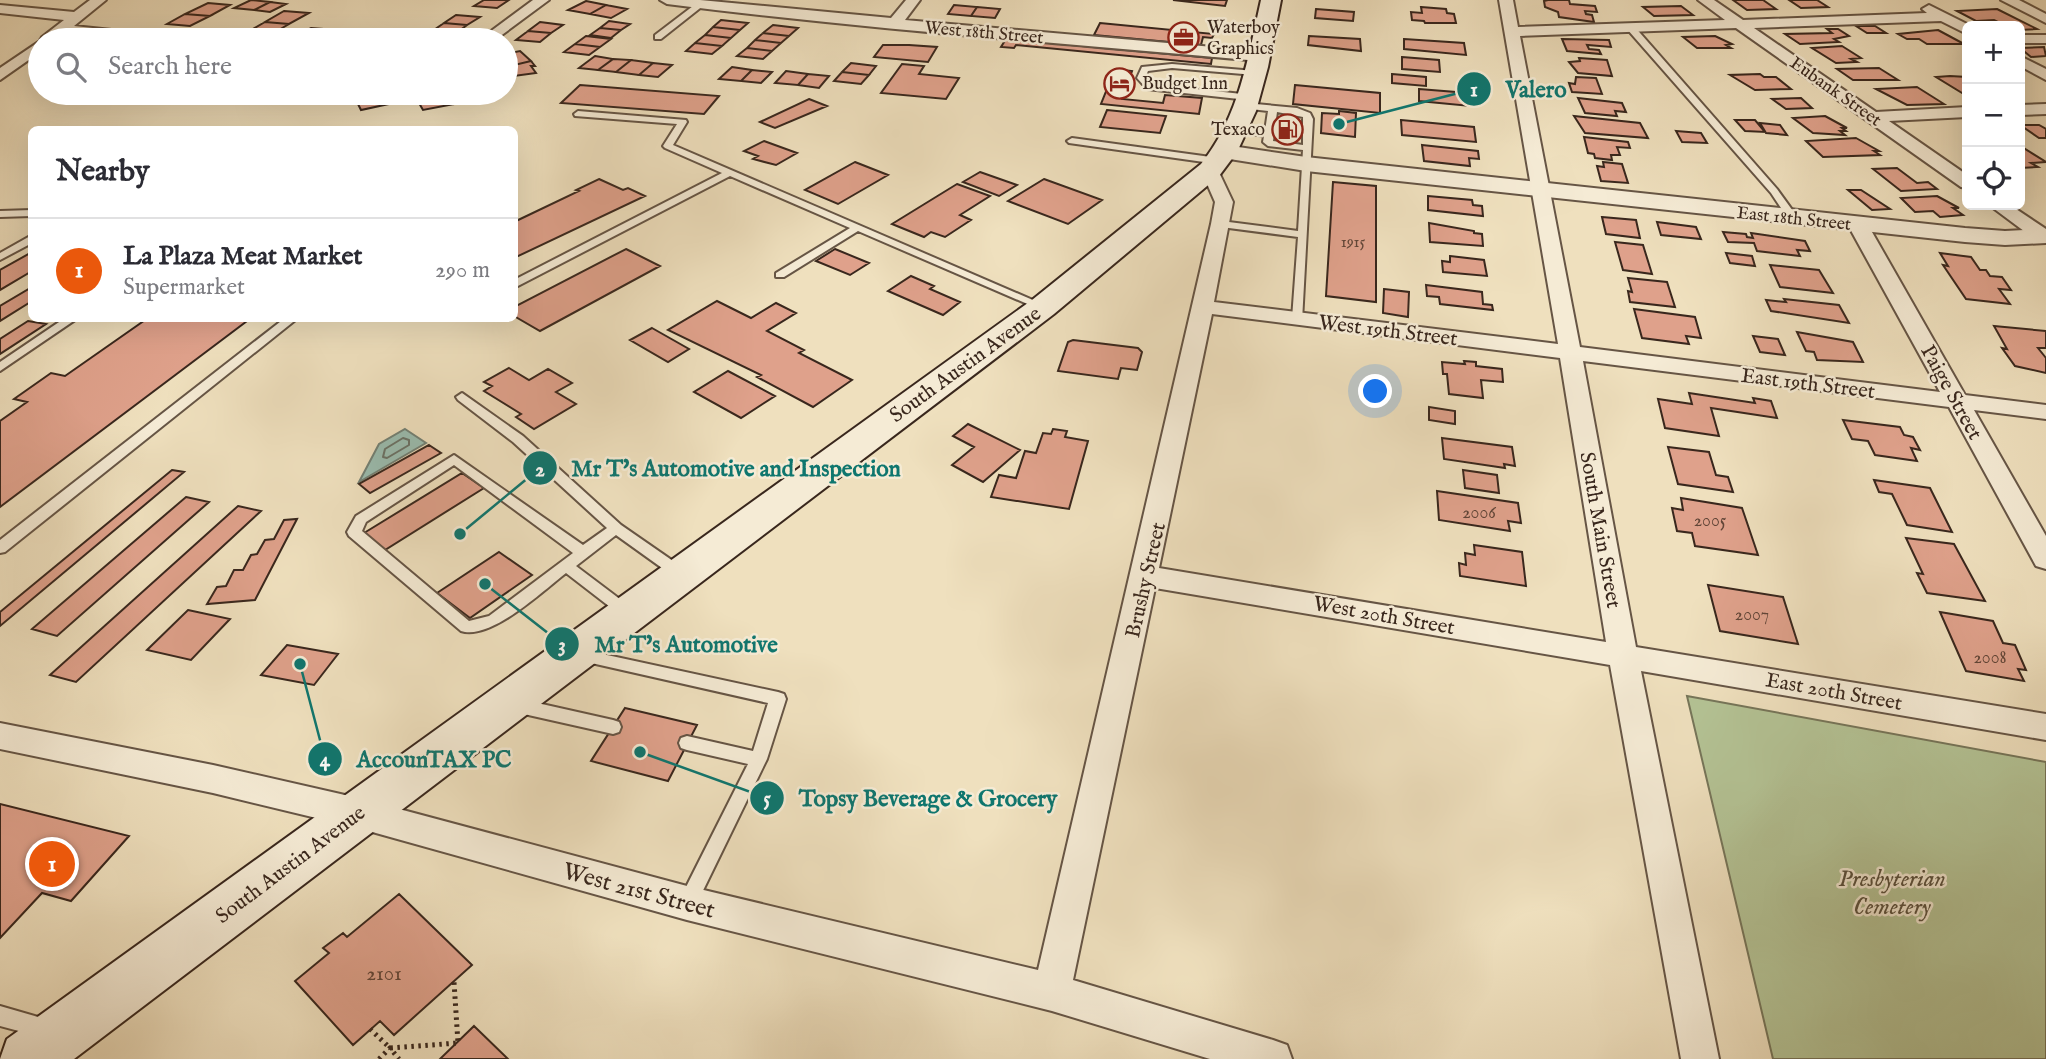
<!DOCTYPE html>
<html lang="en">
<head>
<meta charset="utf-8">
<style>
  :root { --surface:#fff; --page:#f7f7f7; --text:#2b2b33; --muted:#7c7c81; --line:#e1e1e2; --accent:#ea580c }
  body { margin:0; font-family:"IM FELL English",serif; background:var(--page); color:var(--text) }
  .controls { position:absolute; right:21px; top:21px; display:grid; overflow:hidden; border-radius:10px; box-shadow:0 7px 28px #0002 }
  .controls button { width:63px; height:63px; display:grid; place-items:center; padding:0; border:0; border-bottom:2px solid var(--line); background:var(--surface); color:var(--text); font:35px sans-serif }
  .you { position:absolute; left:1376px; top:392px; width:24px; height:24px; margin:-18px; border:5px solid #fff; border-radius:50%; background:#1a73e8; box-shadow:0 0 0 10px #1a73e833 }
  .badge { display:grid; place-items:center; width:46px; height:46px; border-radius:50%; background:var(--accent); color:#fff; font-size:23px; font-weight:700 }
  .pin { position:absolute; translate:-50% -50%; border:4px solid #fff; box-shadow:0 2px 7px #0006 }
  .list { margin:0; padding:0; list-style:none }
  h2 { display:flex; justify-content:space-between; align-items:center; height:91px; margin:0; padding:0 28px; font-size:30px }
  h2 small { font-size:23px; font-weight:400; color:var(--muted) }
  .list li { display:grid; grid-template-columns:46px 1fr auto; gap:21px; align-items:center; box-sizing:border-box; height:105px; padding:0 28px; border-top:2px solid var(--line) }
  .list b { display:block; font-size:26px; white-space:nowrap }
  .list p { margin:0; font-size:23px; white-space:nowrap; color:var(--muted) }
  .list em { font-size:23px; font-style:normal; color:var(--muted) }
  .icon { flex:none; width:38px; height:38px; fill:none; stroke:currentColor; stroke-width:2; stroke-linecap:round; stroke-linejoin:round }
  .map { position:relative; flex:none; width:2046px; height:1059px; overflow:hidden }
  .search { position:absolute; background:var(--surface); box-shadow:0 7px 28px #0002; left:28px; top:28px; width:490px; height:77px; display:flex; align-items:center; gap:18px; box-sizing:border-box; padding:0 24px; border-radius:38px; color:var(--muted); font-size:26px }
  .panel { position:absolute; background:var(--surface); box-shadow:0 7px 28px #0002; left:28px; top:126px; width:490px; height:196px; border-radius:10px }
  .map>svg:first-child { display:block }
  .green { fill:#b4c395; stroke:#767559; stroke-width:2 }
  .water { fill:#9abdb0; stroke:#738175; stroke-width:2 }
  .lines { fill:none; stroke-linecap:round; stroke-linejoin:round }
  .shore { stroke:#6a7266; stroke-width:2 }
  .building { fill:#dfa18b; stroke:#39271d; stroke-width:2 }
  .service-casing { stroke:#665545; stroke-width:4 }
  .minor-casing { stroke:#665545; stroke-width:4 }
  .tertiary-casing { stroke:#665545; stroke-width:4 }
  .secondary-casing { stroke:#39271d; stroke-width:4 }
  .path { stroke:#39271d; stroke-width:5; stroke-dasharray:2.5 4.5; stroke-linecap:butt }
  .service { fill:#f5ebd5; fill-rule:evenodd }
  .minor { fill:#f5ebd5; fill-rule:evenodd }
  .tertiary { fill:#f5ebd5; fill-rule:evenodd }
  .secondary { fill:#f5ebd5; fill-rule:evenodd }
  .labels { text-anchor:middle; stroke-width:5; stroke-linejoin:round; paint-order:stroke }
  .far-number-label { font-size:16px; fill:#624638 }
  .far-poi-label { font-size:18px; fill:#39271d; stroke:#f5ebd5; text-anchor:start }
  .far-street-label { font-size:18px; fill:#39271d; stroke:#f5ebd5 }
  .number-label { font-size:18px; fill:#624638 }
  .street-label { font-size:21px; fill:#39271d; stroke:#f5ebd5 }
  .near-number-label { font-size:21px; fill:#624638 }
  .near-park-label { font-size:24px; font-style:italic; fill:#584e3b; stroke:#f5ebd5 }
  .near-street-label { font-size:24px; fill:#39271d; stroke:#f5ebd5 }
  .leader { fill:none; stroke:#0f766e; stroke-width:2.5 }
  .callout-dot { fill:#0f766e; stroke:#f5ebd5; stroke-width:2.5 }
  .mark-label { font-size:21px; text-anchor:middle; font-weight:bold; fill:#fff }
  .callout-label { font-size:23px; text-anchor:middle; font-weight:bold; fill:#0f766e; stroke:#f5ebd5; stroke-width:5; stroke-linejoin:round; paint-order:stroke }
</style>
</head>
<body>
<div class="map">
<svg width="2046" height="1059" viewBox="0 0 2046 1059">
  <rect width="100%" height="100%" fill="#efe0be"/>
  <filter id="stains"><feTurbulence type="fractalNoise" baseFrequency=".00286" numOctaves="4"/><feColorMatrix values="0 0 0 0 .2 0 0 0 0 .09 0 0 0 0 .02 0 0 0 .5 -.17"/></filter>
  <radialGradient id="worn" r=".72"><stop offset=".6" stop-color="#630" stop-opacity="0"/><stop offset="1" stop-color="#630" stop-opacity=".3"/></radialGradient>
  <path class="green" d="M1687,696l359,66v297h-273z"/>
  <path class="water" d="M405,429l21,14 -67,39 20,-38z"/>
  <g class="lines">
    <path class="shore" d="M403,438l6,2v5l-22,13 -4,-1 2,-8z"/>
  </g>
  <path class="building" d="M251,0l19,2 -16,8 -20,-2z
    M484,0h25l-12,8 -23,-2z
    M1173,0h54l-2,6z
    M1548,0h21l1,4 25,2 2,6 -12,-1 1,3 6,1 2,7 -35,-5 -1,-5 -13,-5 -1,-6z
    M1733,0h30l13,9 -29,1z
    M1789,0h28l11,7 -27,1z
    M586,1l20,4 -16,9 -22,-4z
    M270,2l16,2 -16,8 -16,-2z
    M208,3l22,2 -20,11 -25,-2z
    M606,5l21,4 -16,9 -21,-4z
    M954,5l23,2 -6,9 -23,-2z
    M1681,6l12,9 -39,1 -11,-9z
    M977,7l23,2 -5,9 -24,-2z
    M1421,7l25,2 1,4 7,1 2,9h-31l-1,-2 -12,-1 -1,-8 11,1z
    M1316,9l38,3 -1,9 -38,-3z
    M1997,9l40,20 -17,1v-4h-14l-12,-6 -18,1 -19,-10z
    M284,11l25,2 -20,11 -24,-2z
    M185,14l25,2 -20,10 -23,-2z
    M456,15l24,2 -13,8 -23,-2z
    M721,20l27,3 -8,7 -27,-3z
    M609,21l21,3 -9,6 -21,-2z
    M265,22l24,2 -19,11 -24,-2z
    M540,22l23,3 -12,8 -23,-2z
    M444,23l23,2 -12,9 -24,-2z
    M1100,23l114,11 -2,4 -9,-1 -2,8 -107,-10z
    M773,25l25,3 -9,8 -26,-3z
    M1856,26h19l11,7h-19z
    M713,27l27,3 -9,8 -26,-3z
    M311,28l26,2 -16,10 -28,-2z
    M600,28l21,2 -10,8 -21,-3z
    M1827,29h11l11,7 -15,3 5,3 -39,2 -15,-10 47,-1z
    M337,30l31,3 -12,7h-35z
    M1938,30l26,14h-37l-8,-5h-12l-9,-5z
    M528,31l23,2 -11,9 -24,-2z
    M763,33l26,3 -8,7 -26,-3z
    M379,35l25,2 -5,3h-29z
    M705,35l26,3 -9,8 -27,-3z
    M586,36l25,3 -11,8 -25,-3z
    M1309,36l51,3 1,12 -53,-6z
    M1715,36l17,8 -6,1 5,3h-34l-14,-11z
    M1006,39l206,19 -1,6 -195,-19 -2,3 -13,-1z
    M1404,39l60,4 2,12 -62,-6z
    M1562,39l47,1 2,7 -24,-2 2,4 10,1 2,4 -34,-3z
    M755,40l26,3 -9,8 -25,-3z
    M695,43l27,3 -10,8 -26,-3z
    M575,44l25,3 -11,8 -25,-3z
    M883,45h26l28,2 -9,15 -54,-5z
    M1842,46l19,12 -10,1 6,3 -21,1 -24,-15z
    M747,48l25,3 -9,8 -26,-3z
    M2020,48l24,-1 2,9 -15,1z
    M520,51l11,10 -25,6v-13z
    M595,56l18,3 -15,11 -19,-2z
    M1402,57l37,3 1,12 -38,-3z
    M1579,58l28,2 5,16 -34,-3 -9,-11 11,-1z
    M613,59l18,1 -15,12 -18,-2z
    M631,60l22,3 -14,12 -23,-3z
    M531,61l4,5h-4l5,7 -30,4v-10z
    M653,63l19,2 -14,12 -19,-2z
    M851,63l25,3 -7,9 -27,-3z
    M902,64l22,2 -5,8 40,4 -13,21 -65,-6z
    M732,67l20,3 -11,11 -22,-2z
    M1879,68l19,12h-45l-16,-11z
    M1115,69l17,2 -10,28 41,4 2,-8 37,3 -3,16 -98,-10z
    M752,70l20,2 -11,11 -20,-2z
    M786,71l22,3 -10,11 -23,-2z
    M842,72l27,3 -8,9 -27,-3z
    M808,74l21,2 -10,12 -21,-3z
    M1392,74l34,3v9l-34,-3z
    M1760,74l4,3h12l15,12 -36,1 -25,-15z
    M1950,76l17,1v19l-31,-19z
    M1576,77l20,1 6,16 -30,-2 -3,-9 6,1z
    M580,85l139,11 -15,18 -143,-11z
    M1295,85l85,8v20l-87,-9z
    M1917,87l27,17 -37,1 -31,-16z
    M1419,89l49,4 2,13 -51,-5z
    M380,93l14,1 4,8 -37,8 -6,-12z
    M437,93h11l6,11 -31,6 -4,-7 7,-2 -3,-5z
    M448,93h41l2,3 -37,8z
    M1578,98l44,5 4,9 -11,-1 2,5 -32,-3z
    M1801,98l11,10 -26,1 -14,-10z
    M809,99l18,7 -52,22 -15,-6z
    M1107,110l59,6 -6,17 -60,-6z
    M1339,111l17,2 -1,24 -34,-4 1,-20 17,1z
    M1574,116l66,7 8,15 -63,-5z
    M1825,116l22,12h-5l4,3h-6l5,4 -32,-2 -20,-15z
    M1401,120l73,7 2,15 -74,-7z
    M1735,120h20l10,12 -20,-1z
    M1760,123l20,2 7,10 -21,-2z
    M2020,125h19l7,4v9h-7z
    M1676,131l25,2 6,10 -25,-1z
    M1584,137l44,5 2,6 -13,-1 3,8h-9l1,5 -17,-2 -1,-4 -6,-1z
    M1856,138l23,13h-5l6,4 -57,2 -17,-16z
    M764,141l33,12 -21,12 -23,-6 5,-3 -14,-5z
    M1422,145l56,6 1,8 -10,-1 1,8 -46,-5z
    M2020,147h2l24,15 -15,1 7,4 -18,1z
    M855,162l33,13 -50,29 -33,-14z
    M1603,162l19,2 6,19 -27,-2 -4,-15 7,1z
    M1897,168l20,15 11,-1 9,7 -36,2 -28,-22z
    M980,172l37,13 -18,11 -36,-14z
    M599,179l24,11 5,-2 17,8 -131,62v-36l65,-31 -3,-1z
    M1044,179l58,21 -34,24 -60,-23z
    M1333,182l43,4v116l-50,-6z
    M957,184l33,12 -30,19 11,5 -26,17 -14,-5 -7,5 -32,-13z
    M1848,190h13l29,19 -18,1z
    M1428,196l44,4 1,5 9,1 1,10 -55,-6z
    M1937,196l22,12h-6l10,7 -23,2 -7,-6 -18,1 -14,-14z
    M1602,217l34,3 4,18 -34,-4z
    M1657,222l39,5 5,12 -40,-4z
    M1429,223l45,8v2l8,1 1,12 -53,-4z
    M1723,232l23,2 1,3 6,1 -2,-5 54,8 5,10 -13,-1 3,6 -43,-5 -3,-8 -26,-1z
    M1615,242l28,3 9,29 -29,-4z
    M626,249l34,17 -120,65 -26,-15v-9z
    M835,249l34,14 -19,12 -34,-14z
    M32,252v19l-32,19v-20z
    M1726,253l26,3 3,10 -25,-3z
    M1940,253l31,4 9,13h6l4,6 12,1 9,13 -12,-1 11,15 -44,-5 -23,-34 5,1z
    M1450,256l34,4 3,16 -44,-4 -1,-11 8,1z
    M1770,265l49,5 14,23 -53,-6z
    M911,276l23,10 -4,3 30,13 -17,13 -55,-24z
    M1628,278l39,4 8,25 -45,-5 -2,-11 4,1z
    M1426,285l56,7 1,12 9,1 1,5 -53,-6 -1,-7 -12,-1z
    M32,287v14l-32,20v-15z
    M1384,289l25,3 -1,25 -25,-4z
    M1784,299l55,6 10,18 -78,-12 -5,-11 20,2z
    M717,301l34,17 25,-15 20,10 -29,18 37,19 -5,3 53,27 -39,27 -56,-30 4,-2 -93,-45z
    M1634,309l61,8 6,21 -15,-2 3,8 -47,-6z
    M148,318h103l-251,189v-86l27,-19 -13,-3 37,-26 14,3z
    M28,321l18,3 -46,30v-15z
    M1994,326l52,5v17h-8l8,10v15l-31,-7 -13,-18 5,1z
    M652,328l37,21 -21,13 -38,-22z
    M1797,332l56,10 10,20 -46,-2 -3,-8 -8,-1z
    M1753,336l25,3 7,16 -25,-3z
    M1073,340l65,8 4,4 -5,18 -16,-2 -3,11 -60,-8 10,-29z
    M1464,361l12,1v4l26,3 1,13 -22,-2 2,18 -34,-4 -2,-20h-4l-1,-12 23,2z
    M509,368l20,12 19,-11 24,14 -16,9 20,12 -42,25 -18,-12 5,-3 -37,-23 8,-5 -8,-4z
    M728,371l47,25 -34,22 -47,-26z
    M1689,393l66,10 -2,-5 18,3 6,17 -66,-10 8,28 -54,-8 -7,-29 34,5z
    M1429,407l26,4v13l-26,-4z
    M1843,420l57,7 4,8 9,2 7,13 -9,-2 6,13 -42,-6 -7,-14 -16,-2z
    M968,424l52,26 -37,32 -31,-17 22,-18 -21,-11z
    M1053,429l14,2 -2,6 23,4 -19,68 -78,-12 8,-22 17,3 9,-27 11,2 7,-20 8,1z
    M1442,438l70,9 3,19 -11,-2 1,4 -61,-9z
    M429,445l12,8 -71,40 -11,-9z
    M1668,447l41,5 7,23 12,2 5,15 -55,-8z
    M172,470l12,2 -184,154v-14z
    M1463,470l34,5 2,18 -34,-5z
    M462,473l22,15 -99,62 -21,-17z
    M1874,480l56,8 22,44 -45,-7 -15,-31 -13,-2z
    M1437,491l81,12 3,20 -13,-2 2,10 -71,-11z
    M186,497l23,5 -152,134 -25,-7z
    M1681,498l61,10 16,47 -63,-9 -3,-13 -15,-2 -5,-23 11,2z
    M238,506l23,5 -185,171 -26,-7z
    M297,519l-42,81 -48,4 10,-17 9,-1 8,-16h9l8,-15 6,-1 8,-14 9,-1 10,-19z
    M1906,538l48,6 31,57 -58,-8 -10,-20 6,1z
    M1474,545l48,7 4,34 -66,-10 -1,-13 7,2 -1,-12 10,2z
    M499,552l33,23 -62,43 -33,-25z
    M1708,585l75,12 15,47 -78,-13z
    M188,610l42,9 -39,41 -44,-10z
    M1940,612l53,9 10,22 12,2 11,25 -8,-1 6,12 -58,-10z
    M287,645l51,9 -24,31 -53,-10z
    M625,708l72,17 -29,56 -77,-20z
    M0,804l129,32 -58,65 -29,-8 -42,45z
    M399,894l73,71 -78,70 -14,-14 -27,24 -58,-64 34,-28 -6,-5 20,-15 4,4z
    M474,1026l34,33h-68z"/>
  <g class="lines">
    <defs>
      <path id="service" d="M697,3l7,2 -43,34h-6v-4z
        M1627,25h6l144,164 21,29 -1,2h-8l-18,-27 -144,-164z
        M1172,64l83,7 4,2 -4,2 -83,-7 -24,3 -3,7 5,6 101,11 1,2 -4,3 -101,-11 -10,-11 5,-11z
        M1245,103l52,5 13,5 3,6 -11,202h-8l-2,-2 6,-82 -77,-10 -5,-3 5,-3 77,10 5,-81 -35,-4 -5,-4 1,-6 -31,-5v-4l3,-1 29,5 3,-20 -26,-3v-4zM1277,112l26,5v28l-30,-4z
        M578,111l108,9 1,2 -14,23 376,162 -2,2h-8l-181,-78 -74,46h-8v-4l74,-45 -120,-52 -216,112v-8l208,-107 -57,-25 -2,-2 14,-22 -102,-8 -1,-2z
        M1072,138l146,20 5,3 -5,3 -149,-21 -2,-2z
        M32,210v6l-32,1v-6z
        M32,235v8l-32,17v-7z
        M65,318h13l-78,53v-9z
        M285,318h13l-293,234 -5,1v-13z
        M462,393l61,43 98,89 65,45 2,4 -2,4h-10l-60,-43 -40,31 57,43 3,4 -3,4h-10l-57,-44c-23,18 -76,68 -105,58l-112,-95 -2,-4 9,-16 98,-61 129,90 24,-17 -94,-86 -55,-42 -2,-3zM454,465l119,88 -84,63 -20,5 -107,-90 4,-9z
        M584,650l194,42 6,2 2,5 -19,60 -73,150 -7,3 -7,-3 -2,-6 70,-139 -61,-14 -6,-2 -2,-5 2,-5 6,-2 66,15 15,-48 -190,-43 -2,-4 2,-4z
        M515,698l98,22 6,2 2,5 -2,5 -6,2 -98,-22 -6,-2 -2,-5 2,-5z
        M0,1006l52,15 3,7 -3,7 -7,3 -45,-12z"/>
      <path id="minor" d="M90,0h16l-32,26 94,10 7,4h-47l-64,-6 -8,6h-16v12l-40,28v-12l40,-27 2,-4 22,-17 -64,-7v-8l74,7z
        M533,0h16l-54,40h-16z
        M660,0h40l191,18 15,-18h14l-15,20 354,31 8,5 -8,5c-198,-18 -395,-32 -592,-57z
        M1499,0h14l5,27 207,-7 -27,-20h16l29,20 184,-7 -5,-4 7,-4 42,21h-4v8l-26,-13 -187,7 122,84 91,-5v10l-78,4 78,54v13l-6,-1 -225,-159 -216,8 60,311 360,45 -92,-167 10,-6 10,6 97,170 81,10v14l-72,-9 72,126v33l-10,-3 -87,-159 -366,-46 53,286 410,67v26l-405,-69 78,388h-38l-71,-394 -455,-77 -82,392 200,60 14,5 5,14h-82l-158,-48 -365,-91 -329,-92 -145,-35 -213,-44v-26l213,42 145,33 329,88 351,84 173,-746 4,-22 -14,-32 3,-4h12l17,36 -19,100 344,42zM1212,314l348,44 46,284 -447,-74z
        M2001,0h18l27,14v9z
        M2020,35h26v8h-26z
        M2020,56l26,13v11l-26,-14z
        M2046,104v10l-26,1v-10z
        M1989,205h21l36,24v12l-10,-1z"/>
      <path id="tertiary" d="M1225,145l81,12 659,71 40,3 41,-2v14l-41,2 -40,-3 -659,-71 -89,-14 -3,-5 3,-5z"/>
      <path id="secondary" d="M1261,0h20l-13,67 -12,44 -19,41 -18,24 -165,138 -980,745h-74l7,-20 1025,-739 169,-136c38,-47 47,-106 60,-164z"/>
    </defs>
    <use href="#service" class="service-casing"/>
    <use href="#minor" class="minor-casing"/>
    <use href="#tertiary" class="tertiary-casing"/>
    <use href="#secondary" class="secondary-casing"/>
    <path class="path" d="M370,1029l20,19 68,-5 -4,-61
      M379,1059l11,-11 9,11"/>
    <use href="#service" class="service"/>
    <use href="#minor" class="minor"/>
    <use href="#tertiary" class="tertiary"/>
    <use href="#secondary" class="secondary"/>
  </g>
  <defs>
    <symbol id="office-ring" viewBox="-11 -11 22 22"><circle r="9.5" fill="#f5ebd5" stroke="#8f2418" stroke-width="1.5"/><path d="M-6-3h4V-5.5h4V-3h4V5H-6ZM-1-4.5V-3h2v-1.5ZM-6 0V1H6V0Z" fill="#8f2418"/></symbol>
    <symbol id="hotel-ring" viewBox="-11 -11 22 22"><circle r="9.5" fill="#f5ebd5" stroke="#8f2418" stroke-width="1.5"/><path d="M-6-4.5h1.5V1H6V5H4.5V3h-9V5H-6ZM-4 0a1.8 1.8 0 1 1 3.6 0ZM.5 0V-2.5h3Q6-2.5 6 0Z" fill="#8f2418"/></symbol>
    <symbol id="fuel-ring" viewBox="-11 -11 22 22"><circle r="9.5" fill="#f5ebd5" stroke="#8f2418" stroke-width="1.5"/><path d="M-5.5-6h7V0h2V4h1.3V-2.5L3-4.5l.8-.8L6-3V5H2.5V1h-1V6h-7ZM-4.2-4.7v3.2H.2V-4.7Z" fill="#8f2418"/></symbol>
  </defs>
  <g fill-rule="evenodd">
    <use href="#office-ring" x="1166" y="20" width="35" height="35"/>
    <use href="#hotel-ring" x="1102" y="66" width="35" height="35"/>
    <use href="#fuel-ring" x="1270" y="112" width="35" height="35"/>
  </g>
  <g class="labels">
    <g class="far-number-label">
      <text x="1353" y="247">1915</text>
    </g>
    <g class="far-poi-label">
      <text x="1207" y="33">Waterboy<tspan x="1207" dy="21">Graphics</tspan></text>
      <text x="1142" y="89">Budget Inn</text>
      <text x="1265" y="135" text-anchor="end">Texaco</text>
    </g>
    <g class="far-street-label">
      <text transform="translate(984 32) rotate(5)" y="6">West 18th Street</text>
      <text transform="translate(1836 91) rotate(35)" y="6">Eubank Street</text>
      <text transform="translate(1794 218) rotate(6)" y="6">East 18th Street</text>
    </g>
    <g class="number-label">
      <text x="1479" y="518">2006</text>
      <text x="1710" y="526">2005</text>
      <text x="1752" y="620">2007</text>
      <text x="1990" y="663">2008</text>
    </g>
    <g class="street-label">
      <text transform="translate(1388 330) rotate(7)" y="7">West 19th Street</text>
      <text transform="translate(965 364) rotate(-36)" y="7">South Austin Avenue</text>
      <text transform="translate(1808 383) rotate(7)" y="7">East 19th Street</text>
      <text transform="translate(1952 392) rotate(61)" y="7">Paige Street</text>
      <text transform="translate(1601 530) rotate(80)" y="7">South Main Street</text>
      <text transform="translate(1145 580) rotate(-77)" y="7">Brushy Street</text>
      <text transform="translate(1384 615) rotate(10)" y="7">West 20th Street</text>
      <text transform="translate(1834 691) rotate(10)" y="7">East 20th Street</text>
      <text transform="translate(290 864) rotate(-37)" y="7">South Austin Avenue</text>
    </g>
    <g class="near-number-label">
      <text x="384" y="980">2101</text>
    </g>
    <g class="near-park-label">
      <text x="1892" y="886">Presbyterian<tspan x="1892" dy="28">Cemetery</tspan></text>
    </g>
    <g class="near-street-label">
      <text transform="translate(639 890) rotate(15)" y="8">West 21st Street</text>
    </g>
  </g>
  <path class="leader" d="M1339 124L1474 89M460 534L540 468M485 584L562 644M300 664L325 759M640 752L767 798"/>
  <g class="callout-dot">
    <circle cx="1339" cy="124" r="7"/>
    <circle cx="460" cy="534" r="7"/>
    <circle cx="485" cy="584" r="7"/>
    <circle cx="300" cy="664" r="7"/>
    <circle cx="640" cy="752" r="7"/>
    <circle cx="1474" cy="89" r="18"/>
    <circle cx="540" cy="468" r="18"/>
    <circle cx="562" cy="644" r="18"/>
    <circle cx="325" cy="759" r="18"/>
    <circle cx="767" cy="798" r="18"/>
  </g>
  <g class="mark-label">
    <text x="1474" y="96">1</text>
    <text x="540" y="476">2</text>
    <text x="562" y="651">3</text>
    <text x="325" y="766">4</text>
    <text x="767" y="805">5</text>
  </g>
  <g class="callout-label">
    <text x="1536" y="97">Valero</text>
    <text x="736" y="476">Mr T's Automotive and Inspection</text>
    <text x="686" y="652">Mr T's Automotive</text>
    <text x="434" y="767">AccounTAX PC</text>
    <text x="928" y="806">Topsy Beverage &amp; Grocery</text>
  </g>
  <rect width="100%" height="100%" filter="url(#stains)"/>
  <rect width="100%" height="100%" fill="url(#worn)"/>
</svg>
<div class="controls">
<button>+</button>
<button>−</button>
<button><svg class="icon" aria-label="locate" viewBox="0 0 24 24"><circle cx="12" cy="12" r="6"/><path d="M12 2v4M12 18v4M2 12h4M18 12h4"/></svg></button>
</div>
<div class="you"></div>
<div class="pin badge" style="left:52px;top:864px">1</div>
<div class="search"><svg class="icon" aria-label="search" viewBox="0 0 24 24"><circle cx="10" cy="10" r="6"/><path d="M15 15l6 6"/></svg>Search here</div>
<section class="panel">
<h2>Nearby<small></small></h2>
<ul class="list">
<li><span class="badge">1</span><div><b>La Plaza Meat Market</b><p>Supermarket</p></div><em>290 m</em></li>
</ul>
</section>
</div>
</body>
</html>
